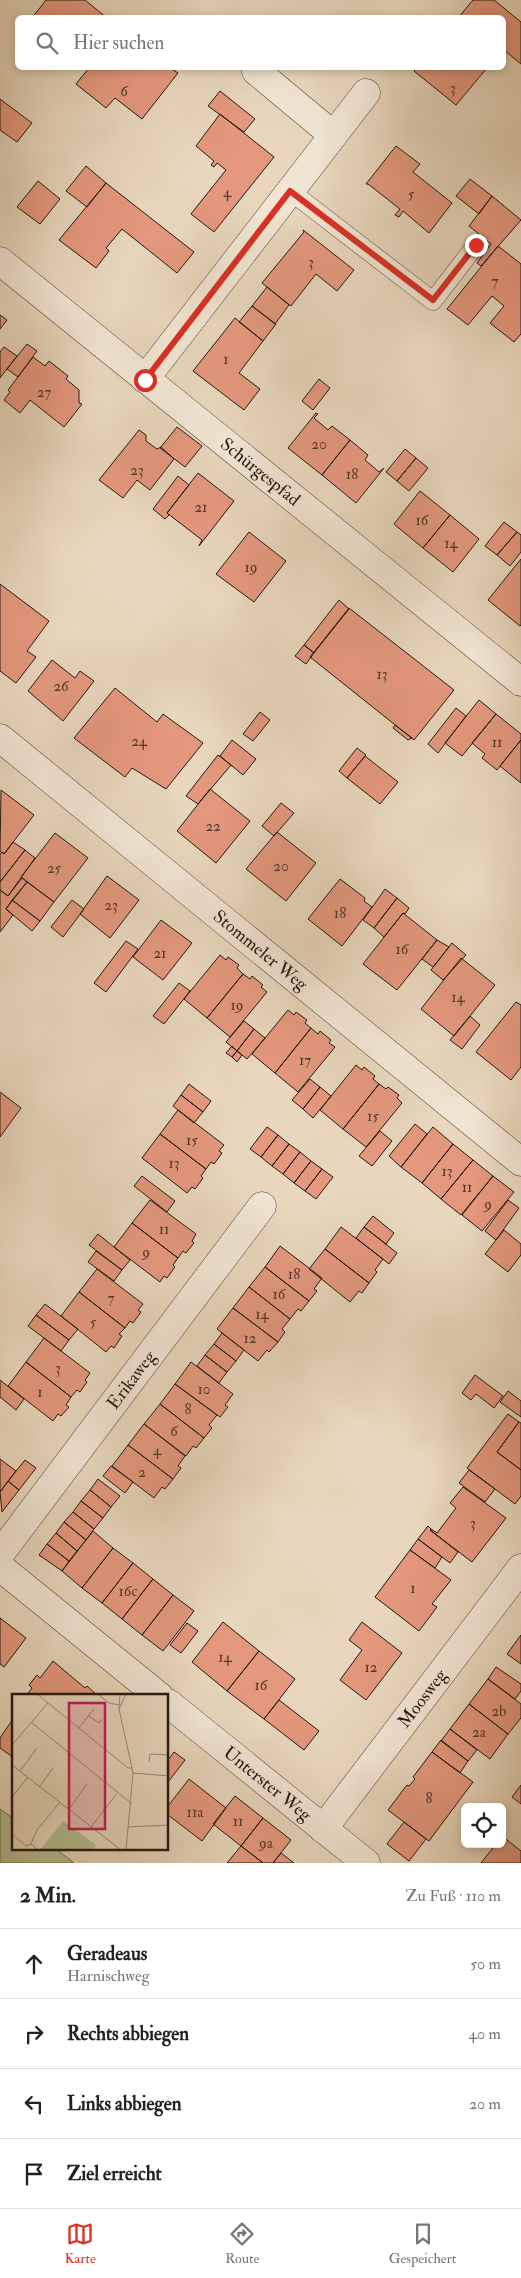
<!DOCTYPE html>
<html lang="de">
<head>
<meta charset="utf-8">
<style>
  :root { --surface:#fff; --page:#f2f2f2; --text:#222; --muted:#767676; --line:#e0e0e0; --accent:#d93025 }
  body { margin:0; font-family:"IM FELL Double Pica",serif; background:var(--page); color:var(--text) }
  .controls { position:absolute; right:15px; bottom:15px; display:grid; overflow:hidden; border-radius:8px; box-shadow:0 2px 8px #0003 }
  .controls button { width:45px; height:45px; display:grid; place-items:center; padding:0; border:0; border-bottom:1px solid var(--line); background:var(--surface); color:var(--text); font:25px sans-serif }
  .stop { position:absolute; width:15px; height:15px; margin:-11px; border:4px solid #d93025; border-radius:50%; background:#fff }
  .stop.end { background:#d93025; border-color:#fff; box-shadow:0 1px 5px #0008 }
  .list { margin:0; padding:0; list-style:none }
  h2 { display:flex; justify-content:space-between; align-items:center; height:65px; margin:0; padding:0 20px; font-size:21px }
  h2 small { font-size:16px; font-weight:400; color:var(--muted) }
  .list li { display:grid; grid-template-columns:32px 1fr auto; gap:15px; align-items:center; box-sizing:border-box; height:70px; padding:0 20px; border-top:1px solid var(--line) }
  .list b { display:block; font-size:19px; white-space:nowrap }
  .list p { margin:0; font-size:16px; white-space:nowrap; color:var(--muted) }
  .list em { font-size:16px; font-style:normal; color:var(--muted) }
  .icon { flex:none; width:28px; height:28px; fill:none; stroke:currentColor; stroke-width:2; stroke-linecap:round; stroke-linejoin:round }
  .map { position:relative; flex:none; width:521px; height:1863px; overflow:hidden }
  .search { position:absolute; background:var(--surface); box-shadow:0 2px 8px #0003; left:15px; right:15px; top:15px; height:55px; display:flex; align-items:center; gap:12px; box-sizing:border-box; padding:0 18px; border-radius:8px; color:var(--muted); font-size:19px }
  .sheet { height:345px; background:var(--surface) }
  nav { display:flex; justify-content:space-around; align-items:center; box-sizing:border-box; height:70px; border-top:1px solid var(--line); background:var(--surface); font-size:14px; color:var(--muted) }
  nav a { display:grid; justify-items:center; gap:2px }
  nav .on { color:var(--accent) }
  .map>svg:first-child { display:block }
  .green { fill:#b5be91; stroke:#6c6a51 }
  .building { fill:#e4987e; stroke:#241711 }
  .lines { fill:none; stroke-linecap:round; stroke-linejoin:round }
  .service-casing { stroke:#55473c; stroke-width:19 }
  .minor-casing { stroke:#55473c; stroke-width:29 }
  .service { stroke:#f0e5d3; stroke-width:18 }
  .minor { stroke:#f0e5d3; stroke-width:28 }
  .route { stroke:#d93025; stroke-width:6 }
  .labels { text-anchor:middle; stroke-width:4.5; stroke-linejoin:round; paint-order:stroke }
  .number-label { font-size:15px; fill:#54372c }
  .street-label { font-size:18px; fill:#241711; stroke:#f0e5d3 }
  .inset-road { fill:none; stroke:#9a8a78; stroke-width:1 }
  .view { fill:#c2185b; fill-opacity:0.15; stroke:#c2185b; stroke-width:2.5 }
  .inset-edge { fill:none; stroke:#241711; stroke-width:2.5 }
</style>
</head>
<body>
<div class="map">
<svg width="521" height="1863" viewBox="0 0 521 1863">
  <rect width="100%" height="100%" fill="#e8d7bc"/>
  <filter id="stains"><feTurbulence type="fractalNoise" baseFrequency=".004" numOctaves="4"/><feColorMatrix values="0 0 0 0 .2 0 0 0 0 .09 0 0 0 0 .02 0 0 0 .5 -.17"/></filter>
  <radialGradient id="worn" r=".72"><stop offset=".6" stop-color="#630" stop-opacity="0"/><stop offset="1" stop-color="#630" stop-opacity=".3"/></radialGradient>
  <path class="green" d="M0,1809l14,10v30h42l18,14h-74z"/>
  <path class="building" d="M46,0h39l22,18h-75z
    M473,0h21l27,22v42l-17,-14v-32h-46z
    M89,68h81l8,5 -36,46 -27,-21 -9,10 -30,-24z
    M417,68h70l-31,37 -42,-34z
    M220,91l35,28 -11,13 -36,-26z
    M0,99l32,24 -15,19 -17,-12z
    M220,114l54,43 -60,75 -23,-18 35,-44 -9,-7 -3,4 -3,-2 3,-4 -18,-15z
    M396,146l24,18 -7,8 39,31 -23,30 -26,-22 -4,6 -4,-2 5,-6 -32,-25h-2z
    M86,166l20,17 -19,24 -21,-16z
    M470,179l22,17 -13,18 -23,-18z
    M38,181l22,18 -20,25 -23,-17z
    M106,183l88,69 -17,21 -55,-44 -16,19 3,3 -13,17 -37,-28z
    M492,196l29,24 -40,46 -4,-3 14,-19 -22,-18z
    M303,230l51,40 -17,21 -21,-17 -25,32 -29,-23 42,-51z
    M498,246l23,18v70l-7,8 -24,-19 14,-17 -12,-10 -24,29 -21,-16z
    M267,287l22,18 -14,19 -23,-18z
    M252,306l24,18 -13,17 -24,-19z
    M0,315l7,5 -7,9z
    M235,318l28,23 -24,32 21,16 -16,21 -51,-39z
    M27,344l10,7 -19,26 -11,-8z
    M4,347l13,9 -17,22v-26z
    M33,357l12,9 4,-5 19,15 -2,3 13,11v13l3,1 -18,23 -34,-27 -10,13 -16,-13 6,-8 -2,-2z
    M319,379l11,9 -17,22 -11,-9z
    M316,413l2,1 -4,4 14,12 4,-4 18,14 -28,35 -34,-27z
    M177,427l25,19 -17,21 -25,-19z
    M139,430l7,5v6l11,8 4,-2 13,12 -24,31 -13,-10 -14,18 -24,-18z
    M350,440l18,15 -3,5 14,12 5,-4 -28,35 -34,-28z
    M405,449l11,9 -19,23 -11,-9z
    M416,458l12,10 -19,23 -12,-10z
    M198,473l36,28 -35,45 3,-6 -35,-27z
    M178,476l11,9 -22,28 2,2 -4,4 -12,-10z
    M420,491l30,24 -27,33 -29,-24z
    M450,515l29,24 -26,33 -30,-24z
    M504,522l13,10 -20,23 -12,-9z
    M249,532l37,29 -32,41 -38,-28z
    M517,532l4,3v17l-11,14 -13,-11z
    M521,559v66l-1,1 -32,-26z
    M0,584l49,37 -22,30 9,6 -20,26 -16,-12z
    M339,600l10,9 -35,44 -10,-8z
    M349,608l105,82 -40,50 -104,-83z
    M304,645l10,8 -8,11 -11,-8z
    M52,660l23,18 5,-7 14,10 -31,40 -35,-30z
    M115,688l42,34 6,-8 40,29 -37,46 -34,-21 -7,9 -51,-39z
    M479,700l17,14 -34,42 -17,-13z
    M456,708l10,8 -28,37 -10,-9z
    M260,712l10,8 -17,21 -10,-7z
    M496,714l25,20v6l-24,30 -15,-12 3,-4 -13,-11z
    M395,725l17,13 -4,2 -15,-12z
    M232,740l24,19 -13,16 -23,-19z
    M521,740v43l-21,-17z
    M357,748l9,7 -19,23 -8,-7z
    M218,755l13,10 -33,39 -12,-8z
    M365,756l33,26 -18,22 -33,-26z
    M210,789l40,32 -34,42 -39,-32z
    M1,790l33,25 -30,39 -4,-3z
    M281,803l13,10 -20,23 -12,-10z
    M277,832l39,31 -30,38 -40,-32z
    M55,833l33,25 -34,44 -33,-25z
    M13,842l12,8 -25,32v-28l2,-2 2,2z
    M25,850l10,8 -27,38 -8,-6v-8z
    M107,876l32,24 -29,38 -30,-24z
    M22,878l5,4 -21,27 7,6 -13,17v-42l8,6z
    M340,879l25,19 -1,3 8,6 -30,39 -34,-27z
    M27,882l27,20 -14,19 -28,-21z
    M385,889l12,9 -23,30 -11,-8z
    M397,898l12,10 -4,6 -2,-1 -19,24 -10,-9z
    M12,900l28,21 -8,10 -26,-22z
    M72,900l12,9 -21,28 -12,-10z
    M403,913l34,27 -40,50 -34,-26z
    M161,920l31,23 -29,37 -30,-23z
    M437,940l12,7 -16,20 -11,-8z
    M126,941l12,8 -32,43 -12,-9z
    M452,943l14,12 -23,25 -12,-10z
    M220,955l6,5 2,-3 11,8 -2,3 6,6 -36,44 -23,-19z
    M461,958l34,27 -41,51 -33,-27z
    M243,974l7,5 2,-3 11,9 -2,2 6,5 -37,45 -23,-19z
    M179,983l11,8 -26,33 -11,-8z
    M516,1002l5,3v62l-10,13 -35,-28z
    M288,1010l6,5 2,-3 11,8 -2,3 6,5 -36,45 -23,-19z
    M470,1016l10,9 -18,24 -12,-9z
    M244,1021l10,8 -17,22 -11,-9z
    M311,1028l7,6 2,-3 11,9 -2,3 6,4 -37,45 -23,-19z
    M254,1029l11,9 -18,21 -10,-8z
    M232,1046l5,5 -5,6 -6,-4z
    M237,1051l5,4 -5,7 -5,-5z
    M356,1065l6,5 2,-3 11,9 -2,3 6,5 -36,45 -23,-19z
    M310,1079l10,8 -17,22 -11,-9z
    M189,1084l22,17 -8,11 -22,-17z
    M379,1084l7,5 2,-2 11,8 -2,3 5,5 -36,44 -23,-18z
    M320,1087l11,9 -18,22 -10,-9z
    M0,1092l21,16 -21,29z
    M181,1095l22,17 -9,11 -21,-17z
    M178,1110l46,35 -5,6 3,2 -8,11 -3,-2 -5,7 -46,-35z
    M415,1124l12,10 -26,33 -12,-11z
    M267,1127l11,8 -17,22 -11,-8z
    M433,1127l20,17 -31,39 -21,-16z
    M380,1131l12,10 -20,25 -13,-10z
    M160,1134l46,35 -5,7 2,2 -8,11 -3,-2 -5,6 -45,-35z
    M278,1135l11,9 -17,22 -11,-9z
    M289,1144l11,8 -17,22 -11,-8z
    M453,1144l20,16 -32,39 -19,-16z
    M300,1152l11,9 -17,22 -11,-9z
    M473,1160l20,16 -32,39 -20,-16z
    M311,1161l11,8 -17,22 -11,-8z
    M322,1169l11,8 -17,22 -11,-8z
    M142,1176l33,25 -8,11 -33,-26z
    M493,1176l21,16 -32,39 -20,-16z
    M150,1200l46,34 -4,7 2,2 -8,10 -3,-2 -5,7 -46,-35z
    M508,1200l11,8 -23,32 -11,-9z
    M373,1216l21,17 -8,11 -22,-17z
    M132,1223l46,35 -5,7 2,2 -8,11 -3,-2 -4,6 -46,-35z
    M341,1227l42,32 -8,11 2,2 -8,11 -44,-34z
    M364,1227l33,26 -8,11 -33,-26z
    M504,1230l17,14v11l-13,17 -23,-18z
    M98,1234l32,26 -8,10 -33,-25z
    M280,1246l42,32 -8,11 3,2 -8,10 -44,-34z
    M325,1249l44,34 -7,10 -3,-2 -9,11 -41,-33z
    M96,1251l26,19 -8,11 -26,-19z
    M265,1267l44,34 -8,10 -3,-2 -8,10 -41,-32z
    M97,1269l46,35 -5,6 3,2 -8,11 -3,-2 -5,7 -46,-36z
    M249,1287l41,32 -8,10 3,3 -7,10 -45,-34z
    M79,1292l46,36 -6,6 3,2 -8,12 -3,-2 -5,6 -45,-36z
    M45,1304l33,25 -9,11 -33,-25z
    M233,1308l45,34 -9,10 -2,-2 -9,11 -41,-32z
    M36,1315l33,25 -8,11 -33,-25z
    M222,1333l22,17 -8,11 -22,-17z
    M44,1338l46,35 -5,7 2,2 -7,10 -3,-2 -6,7 -45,-35z
    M214,1344l22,17 -9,11 -22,-17z
    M205,1355l22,17 -8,11 -22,-17z
    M26,1362l45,35 -5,8 3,2 -8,9 -3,-2 -5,7 -45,-35z
    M191,1362l42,32 -8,11 3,2 -8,10 -45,-33z
    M475,1375l28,21 -9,12 -18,-14 -5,6 -9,-7z
    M0,1380l24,19 -8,11 -16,-13z
    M175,1384l42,31 -8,10 3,3 -8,10 -44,-34z
    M508,1391l13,10v16l-21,-15z
    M160,1404l44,34 -8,10 -3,-2 -7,10 -42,-32z
    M508,1414l11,8 -22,30 24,18v26l-6,8 -48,-36z
    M519,1422l2,1v47l-24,-18z
    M144,1424l41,32 -7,10 3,2 -8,11 -45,-34z
    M128,1445l45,34 -8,10 -3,-2 -8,11 -42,-32z
    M0,1459l16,12 -16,21z
    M25,1460l11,8 -17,22 -11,-9z
    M111,1466l22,16 -8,11 -22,-17z
    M469,1470l26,19 -10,13 -26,-19z
    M98,1479l22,17 -9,11 -21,-17z
    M8,1481l11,9 -17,22 -2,-20z
    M463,1487l43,31 -34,44 -42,-32 1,-1 6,4 19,-25 -6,-5z
    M90,1490l21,17 -8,11 -22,-17z
    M81,1501l22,17 -9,11 -21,-17z
    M73,1512l21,17 -8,11 -22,-18z
    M64,1522l22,18 -9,11 -21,-18z
    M428,1526l3,3 -1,1 28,22 -8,11 -32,-24z
    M93,1531l20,17 -31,40 -20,-17z
    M56,1533l21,18 -8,10 -22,-17z
    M418,1539l24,18 -7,11 -25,-18z
    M47,1544l22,17 -7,10 -23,-16z
    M113,1548l20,15 -31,40 -20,-15z
    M410,1550l41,30 -19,24 5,3 -18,24 -44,-34z
    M133,1563l20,16 -31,40 -20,-16z
    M153,1579l20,16 -31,40 -20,-16z
    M173,1595l21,16 -31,40 -21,-16z
    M0,1618l26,20 -22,29 -4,-3z
    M223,1622l36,29 -32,40 -35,-29z
    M362,1622l40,31 -36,47 -26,-20 22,-30 -13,-10z
    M187,1623l11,8 -17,22 -11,-8z
    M521,1635v29l-14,-10z
    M259,1651l36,28 -31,40 -37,-28z
    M53,1661l32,27 2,-2 11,10h-72l6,-8 -3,-3 8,-10 3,3z
    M496,1667l25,17v7l-6,8 -27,-20z
    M488,1679l33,25v14l-13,16 -39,-30z
    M279,1700l40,31 -15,19 -40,-31z
    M469,1704l39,30 -18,25 -40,-30z
    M14,1711v47l-14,-10v-10l11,-16z
    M450,1729l27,21 -9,11 -27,-20z
    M441,1740l27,21 -8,12 -28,-21z
    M174,1752l11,8 -17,22v-22z
    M432,1752l41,30 -44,59 -41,-31 19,-25 2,1 6,-7 -2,-2z
    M189,1779l37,29 -24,33 -34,-26v-9z
    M521,1785v19l-9,-7z
    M235,1796l28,22 -22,28 -28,-22z
    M263,1818l28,22 -18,23h-10l-22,-17z
    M404,1822l22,17 -17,22 -22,-17z
    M502,1836l19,15v12h-40l15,-19h6z
    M241,1846l22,17h-36z
    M281,1853l13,10h-21z"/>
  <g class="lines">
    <defs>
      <path id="service" d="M290,191l143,110 43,-56"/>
      <g id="minor">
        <path d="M256,71l77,64"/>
        <path id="s1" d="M0,261l521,421"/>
        <path d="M145,379l221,-286"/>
        <path id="s2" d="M0,738l521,424"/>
        <path id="s3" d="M0,1554l262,-348"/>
        <path d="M0,1567l159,129"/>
        <path id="s4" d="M168,1703l198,160"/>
        <path id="s5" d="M323,1829l198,-261"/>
      </g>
    </defs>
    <use href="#service" class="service-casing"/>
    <use href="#minor" class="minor-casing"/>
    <use href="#service" class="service"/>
    <use href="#minor" class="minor"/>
  </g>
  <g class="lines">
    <path class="route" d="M145,380l145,-189 143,109 43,-55"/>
  </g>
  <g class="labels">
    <g class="number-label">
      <text x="453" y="93">3</text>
      <text x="124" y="96">6</text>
      <text x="227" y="197">4</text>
      <text x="411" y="199">5</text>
      <text x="311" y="267">3</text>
      <text x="495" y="286">7</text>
      <text x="226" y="364">1</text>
      <text x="44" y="397">27</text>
      <text x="319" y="449">20</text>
      <text x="137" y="475">23</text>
      <text x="352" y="479">18</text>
      <text x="201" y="512">21</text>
      <text x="422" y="525">16</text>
      <text x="451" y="548">14</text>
      <text x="251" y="572">19</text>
      <text x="382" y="679">13</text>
      <text x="61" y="691">26</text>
      <text x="139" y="746">24</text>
      <text x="497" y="747">11</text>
      <text x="213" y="831">22</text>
      <text x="281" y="871">20</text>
      <text x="54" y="873">25</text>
      <text x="111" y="910">23</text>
      <text x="340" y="918">18</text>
      <text x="402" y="954">16</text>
      <text x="160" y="958">21</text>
      <text x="458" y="1002">14</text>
      <text x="237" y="1010">19</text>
      <text x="305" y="1065">17</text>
      <text x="373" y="1121">15</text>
      <text x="192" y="1145">15</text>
      <text x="174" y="1168">13</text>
      <text x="447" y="1176">13</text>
      <text x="467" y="1192">11</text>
      <text x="488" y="1209">9</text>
      <text x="164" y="1234">11</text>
      <text x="146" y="1257">9</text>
      <text x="294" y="1279">18</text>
      <text x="279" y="1299">16</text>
      <text x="111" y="1303">7</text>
      <text x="262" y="1319">14</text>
      <text x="93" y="1327">5</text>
      <text x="250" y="1343">12</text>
      <text x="58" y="1373">3</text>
      <text x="204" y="1394">10</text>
      <text x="40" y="1397">1</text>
      <text x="188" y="1414">8</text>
      <text x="174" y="1436">6</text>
      <text x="157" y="1455">4</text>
      <text x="142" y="1477">2</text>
      <text x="473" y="1528">3</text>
      <text x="413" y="1593">1</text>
      <text x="128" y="1596">16c</text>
      <text x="225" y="1662">14</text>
      <text x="371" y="1672">12</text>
      <text x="261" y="1690">16</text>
      <text x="499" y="1716">2b</text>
      <text x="479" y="1737">2a</text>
      <text x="429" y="1803">8</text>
      <text x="195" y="1817">11a</text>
      <text x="238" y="1826">11</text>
      <text x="266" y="1848">9a</text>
    </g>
    <g class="street-label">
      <text dy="6" stroke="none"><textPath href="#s1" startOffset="335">Schürgespfad</textPath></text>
      <text dy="6" stroke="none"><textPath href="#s2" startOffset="336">Stommeler Weg</textPath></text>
      <text dy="6" stroke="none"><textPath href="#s3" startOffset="218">Erikaweg</textPath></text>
      <text dy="6" stroke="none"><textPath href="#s5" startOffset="164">Moosweg</textPath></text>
      <text dy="6" stroke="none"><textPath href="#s4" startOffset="128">Unterster Weg</textPath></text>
    </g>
  </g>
  <g transform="translate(12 1694)">
    <rect width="156" height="156" fill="#e8d7bc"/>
    <path d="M51,127l33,24 -4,5h-52z" fill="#b5be91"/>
    <path class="inset-road" d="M25,0l91,74h4M86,0l11,9 10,2M108,0l-1,15 14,64 -7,77M107,15l7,-15M77,22l10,7 3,-4M19,28l101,82M67,34l15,-19M0,51l36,-42M137,68l1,-8 19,1M0,71l109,85M8,77l17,-23M121,79l36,3M28,92l13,-18M0,103l16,-20M57,115l18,-25M79,133l27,-35M116,133l41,-2M0,140l14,12 5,-2 7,6M19,150l6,-14 23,-28"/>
    <path class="view" d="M57,9h36v126h-36z"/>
    <rect width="156" height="156" class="inset-edge"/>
  </g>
  <rect width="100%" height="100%" filter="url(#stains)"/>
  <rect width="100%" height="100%" fill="url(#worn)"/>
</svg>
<div class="controls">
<button><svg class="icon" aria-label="locate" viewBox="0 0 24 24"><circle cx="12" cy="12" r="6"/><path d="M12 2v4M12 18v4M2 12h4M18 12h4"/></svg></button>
</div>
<div class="stop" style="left:145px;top:380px"></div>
<div class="stop end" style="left:476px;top:245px"></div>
<div class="search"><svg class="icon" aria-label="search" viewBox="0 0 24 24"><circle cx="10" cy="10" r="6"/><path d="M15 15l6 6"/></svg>Hier suchen</div>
</div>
<section class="sheet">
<h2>2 Min.<small>Zu Fuß · 110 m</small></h2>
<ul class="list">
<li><svg class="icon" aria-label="ahead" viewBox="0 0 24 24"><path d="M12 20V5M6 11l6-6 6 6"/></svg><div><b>Geradeaus</b><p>Harnischweg</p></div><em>50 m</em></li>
<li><svg class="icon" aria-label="right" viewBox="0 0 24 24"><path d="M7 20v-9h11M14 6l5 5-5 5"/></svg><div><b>Rechts abbiegen</b></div><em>40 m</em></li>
<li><svg class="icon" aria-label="left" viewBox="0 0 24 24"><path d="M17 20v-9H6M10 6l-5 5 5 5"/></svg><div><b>Links abbiegen</b></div><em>20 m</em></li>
<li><svg class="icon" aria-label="arrive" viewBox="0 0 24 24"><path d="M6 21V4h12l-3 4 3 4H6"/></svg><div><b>Ziel erreicht</b></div></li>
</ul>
</section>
<nav>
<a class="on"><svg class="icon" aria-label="map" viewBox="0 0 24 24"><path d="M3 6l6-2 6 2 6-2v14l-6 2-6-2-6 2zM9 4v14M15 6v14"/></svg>Karte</a>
<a><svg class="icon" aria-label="directions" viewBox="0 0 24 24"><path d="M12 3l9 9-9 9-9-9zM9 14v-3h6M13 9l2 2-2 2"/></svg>Route</a>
<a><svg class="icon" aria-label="saved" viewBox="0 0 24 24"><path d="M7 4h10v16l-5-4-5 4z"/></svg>Gespeichert</a>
</nav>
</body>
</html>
